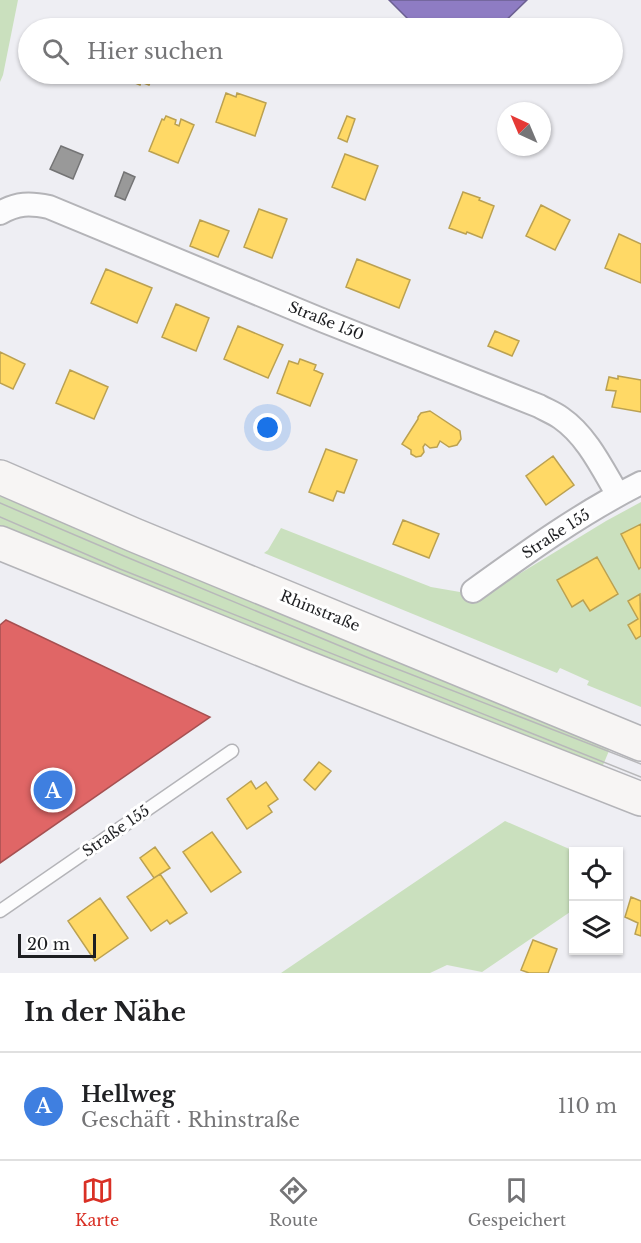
<!DOCTYPE html>
<html lang="de">
<head>
<meta charset="utf-8">
<style>
  :root { --surface:#fff; --page:#f2f2f2; --text:#202124; --muted:#757577; --line:#e0e0e0; --accent:#d93025 }
  body { margin:0; font-family:"Libre Baskerville",serif; background:var(--page); color:var(--text) }
  .controls { position:absolute; right:18px; bottom:18px; display:grid; overflow:hidden; border-radius:0px; box-shadow:0 2px 4px #0004 }
  .controls button { width:54px; height:54px; display:grid; place-items:center; padding:0; border:0; border-bottom:2px solid var(--line); background:var(--surface); color:var(--text); font:30px sans-serif }
  .compass { position:absolute; left:497px; top:102px; width:54px; height:54px; border-radius:50%; background:var(--surface); box-shadow:0 2px 4px #0004; rotate:316deg }
  .scale { position:absolute; left:18px; bottom:15px; width:78px; box-sizing:border-box; padding-left:6px; border:3px solid #1d1e21; border-top:0; font-size:16px; line-height:21px; white-space:nowrap; color:#1d1e21; -webkit-text-stroke:4px #fff; paint-order:stroke }
  .you { position:absolute; left:268px; top:428px; width:21px; height:21px; margin:-15px; border:4px solid #fff; border-radius:50%; background:#1a73e8; box-shadow:0 0 0 9px #1a73e833 }
  .badge { display:grid; place-items:center; width:39px; height:39px; border-radius:50%; background:var(--accent); color:#fff; font-size:20px; font-weight:700 }
  .pin { position:absolute; translate:-50% -50%; border:3px solid #fff; box-shadow:0 2px 6px #0006 }
  .list { margin:0; padding:0; list-style:none }
  h2 { display:flex; justify-content:space-between; align-items:center; height:78px; margin:0; padding:0 24px; font-size:26px }
  h2 small { font-size:20px; font-weight:400; color:var(--muted) }
  .list li { display:grid; grid-template-columns:39px 1fr auto; gap:18px; align-items:center; box-sizing:border-box; height:108px; padding:0 24px; border-top:2px solid var(--line) }
  .list b { display:block; font-size:22px; white-space:nowrap }
  .list p { margin:0; font-size:20px; white-space:nowrap; color:var(--muted) }
  .list em { font-size:20px; font-style:normal; color:var(--muted) }
  .icon { flex:none; width:33px; height:33px; fill:none; stroke:currentColor; stroke-width:2; stroke-linecap:round; stroke-linejoin:round }
  .map { position:relative; flex:none; width:641px; height:973px; overflow:hidden }
  .search { position:absolute; background:var(--surface); box-shadow:0 2px 4px #0004; left:18px; right:18px; top:18px; height:66px; display:flex; align-items:center; gap:15px; box-sizing:border-box; padding:0 21px; border-radius:33px; color:var(--muted); font-size:22px }
  .sheet { height:186px; background:var(--surface) }
  nav { display:flex; justify-content:space-around; align-items:center; box-sizing:border-box; height:84px; border-top:2px solid var(--line); background:var(--surface); font-size:16px; color:var(--muted) }
  nav a { display:grid; justify-items:center; gap:3px }
  nav .on { color:var(--accent) }
  .map>svg:first-child { display:block }
  .green { fill:#cae0be }
  .homes { fill:#ffd966; stroke:#bba151; stroke-width:1.5 }
  .shops { fill:#e06666; stroke:#a65051; stroke-width:1.5 }
  .offices { fill:#8e7cc3; stroke:#6c6092; stroke-width:1.5 }
  .industry { fill:#999; stroke:#747475; stroke-width:1.5 }
  .lines { fill:none; stroke-linecap:round; stroke-linejoin:round }
  .lane-casing { stroke:#b4b4b8; stroke-width:15 }
  .street-casing { stroke:#b4b4b8; stroke-width:26 }
  .secondary-casing { stroke:#b4b4b8; stroke-width:36 }
  .lane { stroke:#fcfcfd; stroke-width:12 }
  .street { stroke:#fcfcfd; stroke-width:22 }
  .secondary { stroke:#f7f5f4; stroke-width:33 }
  .tram { stroke:#b8b8ba; stroke-width:1.5 }
  .labels { text-anchor:middle; stroke-width:6; stroke-linejoin:round; paint-order:stroke }
  .street-label { font-size:15px; fill:#1d1e21; stroke:#fff }
</style>
</head>
<body>
<div class="map">
<svg width="641" height="973" viewBox="0 0 641 973">
  <rect width="100%" height="100%" fill="#eeeef3"/>
  <path class="green" d="M0,0h18l-15,75 -3,7z
    M0,496l611,250 -10,24 -601,-245z
    M641,502v205l-54,-22 2,-4 -29,-13 -3,5 -293,-120 4,-3 13,-22 150,59 52,9 123,-75z
    M505,821l69,30 -1,59 -91,62 -35,-7 -17,8h-149z"/>
  <path class="homes" d="M113,74h41l-5,11 -8,-3 -1,3z
    M226,93l10,4 1,-4 29,10 -11,33 -39,-14z
    M166,116l10,4 -1,4 4,2 2,-7 13,6 -16,38 -29,-12 13,-32 2,1z
    M347,116l8,3 -8,23 -9,-4z
    M345,154l33,12 -13,34 -33,-13z
    M463,192l17,6 -1,2 15,6 -12,32 -15,-6 -1,2 -17,-6z
    M541,205l29,15 -15,30 -29,-14z
    M259,209l28,10 -15,39 -28,-11z
    M200,220l29,11 -11,26 -28,-11z
    M619,234l22,10v39l-36,-15z
    M357,259l53,21 -11,28 -53,-21z
    M106,269l46,19 -15,35 -46,-20z
    M176,304l33,14 -13,33 -34,-14z
    M238,326l45,19 -15,33 -44,-19z
    M495,331l24,10 -7,15 -24,-10z
    M0,352l25,12 -12,25 -13,-6z
    M300,359l16,6 -2,5 9,4 -13,32 -33,-13 12,-32 9,3z
    M70,370l38,17 -14,32 -38,-16z
    M618,376l23,4v32l-29,-5 4,-16 -10,-1 3,-13 9,2z
    M430,411l30,20 1,8 -4,6 -8,2 -9,-6 -3,6 -7,1 -5,-4 -2,3 1,5 -3,4 -5,1 -5,-3v-4l-9,-6 16,-25v-2l3,-4z
    M326,449l31,11 -13,33 -7,-2 -4,10 -24,-9z
    M553,456l21,29 -28,20 -20,-29z
    M403,520l36,14 -10,24 -36,-14z
    M641,524v43l-2,2 -18,-35z
    M597,557l21,37 -28,17 -7,-11 -11,7 -15,-27z
    M640,594l1,42 -5,3 -8,-14 10,-6 -10,-18z
    M319,762l12,9 -16,19 -11,-10z
    M251,781l5,8 10,-7 12,17 -10,7 4,6 -25,17 -20,-30z
    M212,832l29,40 -30,20 -28,-40z
    M155,847l15,21 -16,10 -14,-20z
    M160,874l27,39 -17,11 -3,-4 -16,11 -24,-34z
    M631,897l10,4v35l-6,-2 3,-11 -13,-6z
    M100,898l28,40 -33,23 -27,-40z
    M533,940l24,9 -9,24h-19l-8,-3z"/>
  <path class="shops" d="M6,620l204,97 -210,146v-238z"/>
  <path class="offices" d="M389,0h138l-29,28h-81z"/>
  <path class="industry" d="M61,146l22,9 -10,24 -23,-10z
    M124,172l11,5 -10,23 -10,-4z"/>
  <g class="lines">
    <defs>
      <path id="lane" d="M0,911l232,-160"/>
      <path id="street" d="M0,213c17,-10 30,-10 49,-6l275,114 215,85c7,4 15,7 22,12 26,18 41,50 57,77
        M473,591c54,-39 108,-78 168,-108"/>
      <path id="secondary" d="M0,477l134,58 507,209
        M0,543l305,124 336,132"/>
    </defs>
    <use href="#lane" class="lane-casing"/>
    <use href="#street" class="street-casing"/>
    <use href="#secondary" class="secondary-casing"/>
    <use href="#lane" class="lane"/>
    <use href="#street" class="street"/>
    <use href="#secondary" class="secondary"/>
    <path class="tram" d="M0,503l124,53 245,102 272,106
      M0,517l120,52 521,208"/>
  </g>
  <g class="labels">
    <g class="street-label">
      <text transform="translate(326 321) rotate(22)" y="5">Straße 150</text>
      <text transform="translate(556 534) rotate(-33)" y="5">Straße 155</text>
      <text transform="translate(320 611) rotate(22)" y="5">Rhinstraße</text>
      <text transform="translate(116 831) rotate(-35)" y="5">Straße 155</text>
    </g>
  </g>
</svg>
<div class="controls">
<button><svg class="icon" aria-label="locate" viewBox="0 0 24 24"><circle cx="12" cy="12" r="6"/><path d="M12 2v4M12 18v4M2 12h4M18 12h4"/></svg></button>
<button><svg class="icon" aria-label="layers" viewBox="0 0 24 24"><path d="M12 4l9 5-9 5-9-5zM3 14l9 5 9-5"/></svg></button>
</div>
<svg class="compass" viewBox="-18 -18 36 36"><path d="M0-13l5 13h-10z" fill="#e53935"/><path d="M0 13l5-13h-10z" fill="#757577"/></svg>
<div class="scale">20 m</div>
<div class="you"></div>
<div class="pin badge" style="left:53px;top:790px;background:#3f7fe0">A</div>
<div class="search"><svg class="icon" aria-label="search" viewBox="0 0 24 24"><circle cx="10" cy="10" r="6"/><path d="M15 15l6 6"/></svg>Hier suchen</div>
</div>
<section class="sheet">
<h2>In der Nähe<small></small></h2>
<ul class="list">
<li><span class="badge" style="background:#3f7fe0">A</span><div><b>Hellweg</b><p>Geschäft · Rhinstraße</p></div><em>110 m</em></li>
</ul>
</section>
<nav>
<a class="on"><svg class="icon" aria-label="map" viewBox="0 0 24 24"><path d="M3 6l6-2 6 2 6-2v14l-6 2-6-2-6 2zM9 4v14M15 6v14"/></svg>Karte</a>
<a><svg class="icon" aria-label="directions" viewBox="0 0 24 24"><path d="M12 3l9 9-9 9-9-9zM9 14v-3h6M13 9l2 2-2 2"/></svg>Route</a>
<a><svg class="icon" aria-label="saved" viewBox="0 0 24 24"><path d="M7 4h10v16l-5-4-5 4z"/></svg>Gespeichert</a>
</nav>
</body>
</html>
